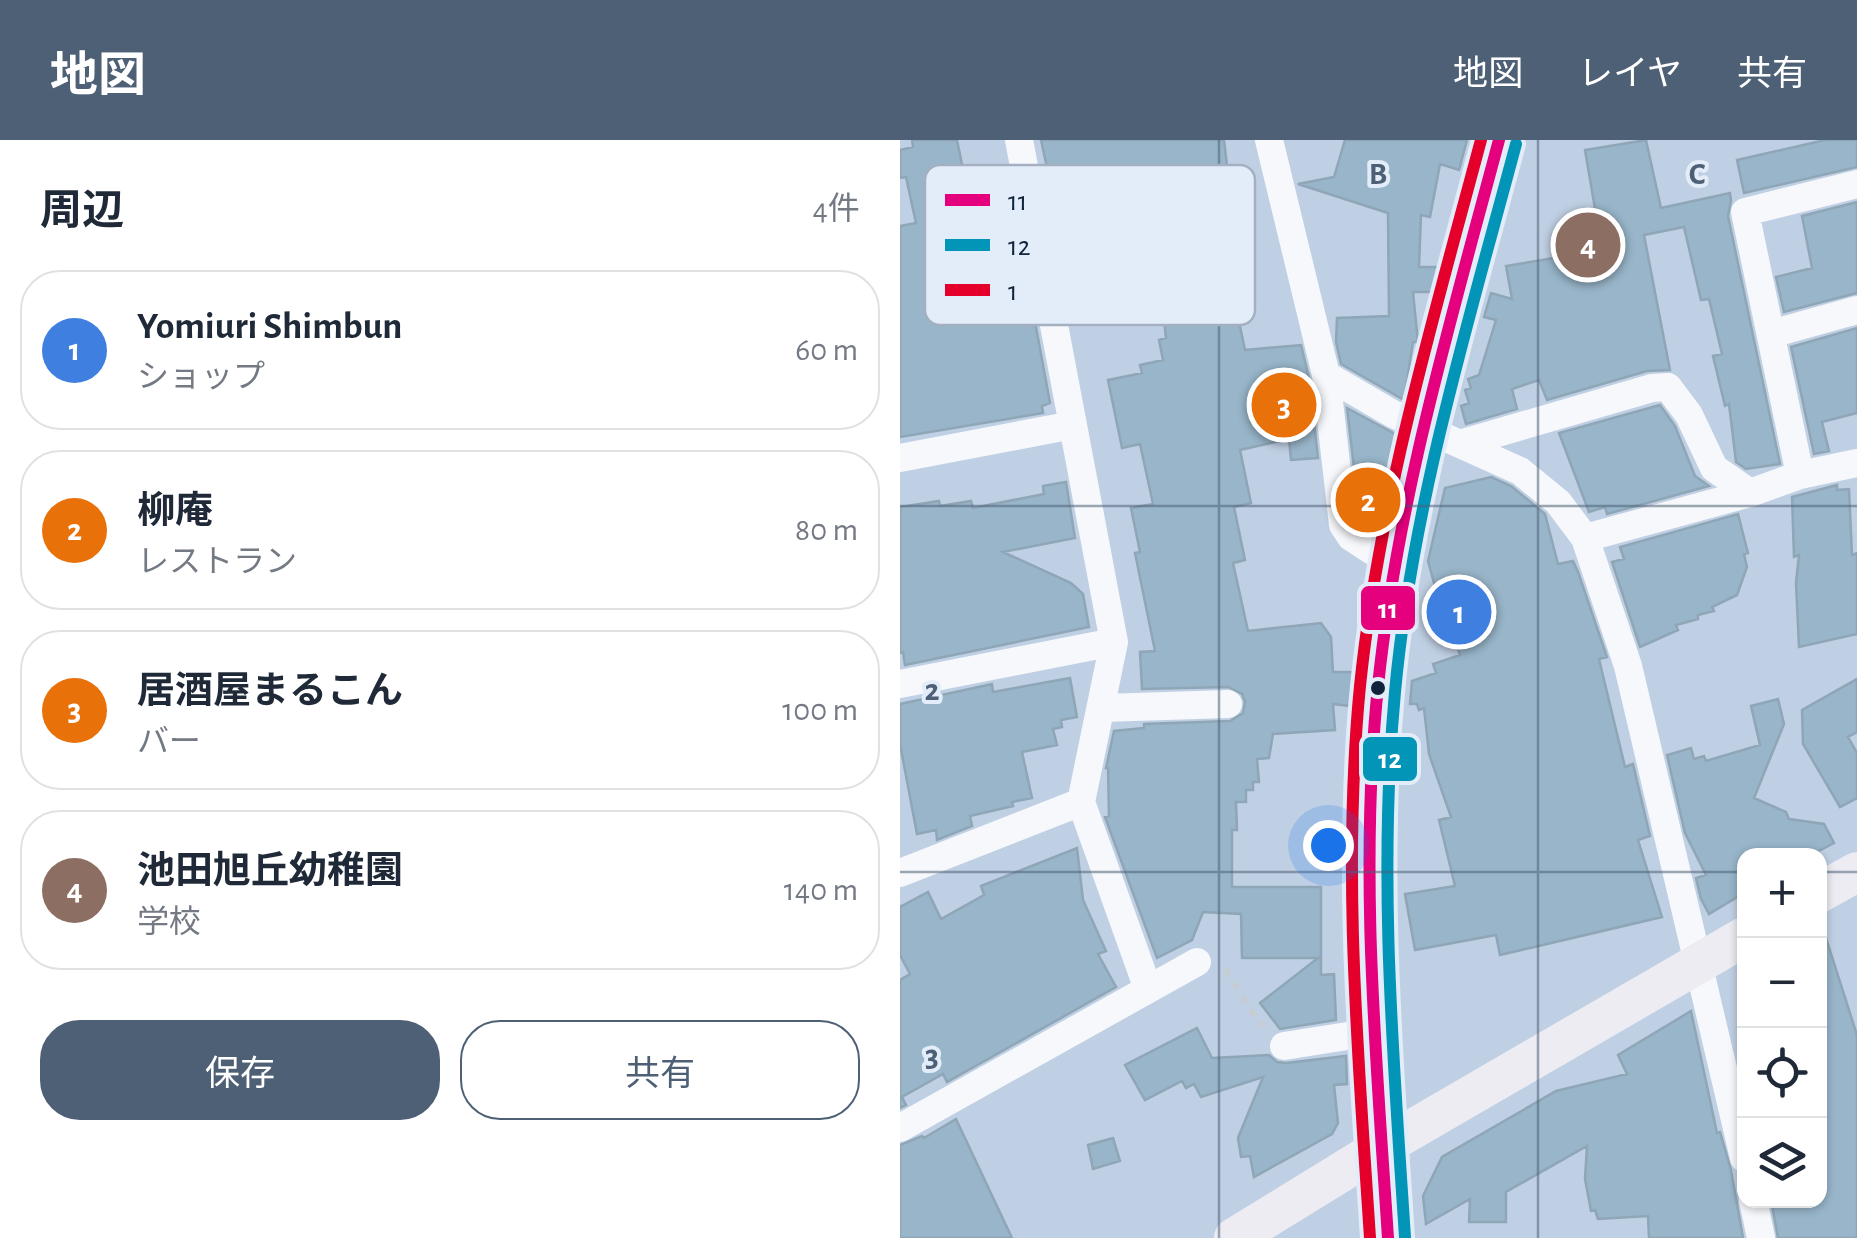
<!DOCTYPE html>
<html lang="ja">
<head>
<meta charset="utf-8">
<style>
  :root { --surface:#fff; --page:#f2f2f3; --text:#1f2937; --muted:#747a83; --line:#e0e1e3; --accent:#4e6076 }
  body { margin:0; font-family:"Alegreya Sans","Noto Sans JP",sans-serif; background:var(--page); color:var(--text) }
  .controls { position:absolute; right:30px; bottom:30px; display:grid; overflow:hidden; border-radius:20px; box-shadow:0 2px 8px #0004 }
  .controls button { width:90px; height:90px; display:grid; place-items:center; padding:0; border:0; border-bottom:2px solid var(--line); background:var(--surface); color:var(--text); font:50px sans-serif }
  .you { position:absolute; left:428px; top:705px; width:35px; height:35px; margin:-25px; border:8px solid #fff; border-radius:50%; background:#1a73e8; box-shadow:0 0 0 15px #1a73e833 }
  .badge { display:grid; place-items:center; width:65px; height:65px; border-radius:50%; background:var(--accent); color:#fff; font-size:32px; font-weight:700 }
  .pin { position:absolute; translate:-50% -50%; border:5px solid #fff; box-shadow:0 2px 10px #0006 }
  .list { margin:0; padding:0; list-style:none }
  h2 { display:flex; justify-content:space-between; align-items:center; height:130px; margin:0; padding:0 40px; font-size:42px }
  h2 small { font-size:32px; font-weight:400; color:var(--muted) }
  .list li { display:grid; grid-template-columns:65px 1fr auto; gap:30px; align-items:center; box-sizing:border-box; height:160px; margin:0 20px 20px; padding:0 20px; border:2px solid var(--line); border-radius:40px }
  .list b { display:block; font-size:38px; white-space:nowrap }
  .list p { margin:0; font-size:32px; white-space:nowrap; color:var(--muted) }
  .list em { font-size:32px; font-style:normal; color:var(--muted) }
  .actions { display:flex; gap:20px; padding:30px 40px }
  .actions a { flex:1; padding:22px 0; border:2px solid var(--accent); border-radius:40px; text-align:center; font-size:35px; color:var(--accent) }
  .actions .main { background:var(--accent); color:#fff }
  .icon { flex:none; width:55px; height:55px; fill:none; stroke:currentColor; stroke-width:2; stroke-linecap:round; stroke-linejoin:round }
  .map { position:relative; flex:none; width:957px; height:1098px; overflow:hidden }
  header { display:flex; align-items:center; gap:60px; box-sizing:border-box; height:140px; padding:0 50px; background:var(--accent); color:#fff }
  header strong { font-size:48px }
  nav { display:flex; gap:55px; margin-inline-start:auto; font-size:35px }
  main { display:flex }
  aside { flex:1; background:var(--surface) }
  .map>svg:first-child { display:block }
  .building { fill:#98b5c9; stroke:#8fa6b7; stroke-width:2.5 }
  .lines { fill:none; stroke-linecap:round; stroke-linejoin:round }
  .path { stroke:#c7ccd3; stroke-width:5; stroke-dasharray:8 8; stroke-linecap:butt }
  .street { stroke:#f6f8fb; stroke-width:28 }
  .secondary { stroke:#ececf2; stroke-width:40 }
  .bus-1-casing { stroke:#e3edfa; stroke-width:20 }
  .bus-2-casing { stroke:#e3edfa; stroke-width:20 }
  .bus-3-casing { stroke:#e3edfa; stroke-width:20 }
  .bus-1 { stroke:#e5007d; stroke-width:12 }
  .bus-2 { stroke:#0295b8; stroke-width:12 }
  .bus-3 { stroke:#e4002b; stroke-width:12 }
  .grid { fill:none; stroke:#4e6076; stroke-width:2.5; stroke-opacity:0.55 }
  .bus-dot { fill:#10233b; stroke:#e3edfa; stroke-width:4 }
  .key { fill:#e3edfa; stroke:#a4b0c1; stroke-width:2.5 }
  .key-label { font-size:28px; fill:#10233b }
  .grid-label { font-size:32px; text-anchor:middle; font-weight:bold; fill:#4e6076; stroke:#e3edfa; stroke-width:8; stroke-linejoin:round; paint-order:stroke }
  .line-badge { stroke:#e3edfa; stroke-width:4 }
  .badge-label { font-size:28px; text-anchor:middle; font-weight:bold; fill:#fff }
</style>
</head>
<body>
<header>
<strong>地図</strong>
<nav><a>地図</a><a>レイヤ</a><a>共有</a></nav>
</header>
<main>
<aside>
<h2>周辺<small>4件</small></h2>
<ul class="list">
<li><span class="badge" style="background:#3f7fe0">1</span><div><b>Yomiuri Shimbun</b><p>ショップ</p></div><em>60 m</em></li>
<li><span class="badge" style="background:#e8710a">2</span><div><b>柳庵</b><p>レストラン</p></div><em>80 m</em></li>
<li><span class="badge" style="background:#e8710a">3</span><div><b>居酒屋まるこん</b><p>バー</p></div><em>100 m</em></li>
<li><span class="badge" style="background:#8d6e63">4</span><div><b>池田旭丘幼稚園</b><p>学校</p></div><em>140 m</em></li>
</ul>
<div class="actions"><a class="main">保存</a><a>共有</a></div>
</aside>
<div class="map">
<svg width="957" height="1098" viewBox="0 0 957 1098">
  <rect width="100%" height="100%" fill="#c0d0e4"/>
  <path class="building" d="M12,0h45l17,83 41,-8 6,28 -7,1 8,46 7,-1 21,114 -8,3 1,7 -143,24v-211l16,-3 -10,-46 -6,1v-28l13,-3z
    M141,0h183l10,84 -19,2 7,49 20,-2 2,24 -10,1 11,52 56,-5 8,33 9,80 -27,2 -2,-21 -49,11 11,53 -17,4 11,53 -12,3 15,68 73,-8 10,14 2,35h21l-4,34 -17,-2 2,26 -62,4 -4,24 -12,1 2,23h-6v8h-7v12h-10l1,28h-5v57h89v88l13,-1 2,46 -56,9 -20,-26 58,-45h-76l-1,-44 -38,-2 -11,28 -35,18 -52,-141 4,-1 -1,-48h-2l8,-37 30,-3v-4l86,-3 13,-8 2,-11 -3,-8 -14,-7 -86,2 -2,-37 15,-1 -20,-98 5,-1 -9,-44 22,-4 -13,-60 -18,4 -14,-68 34,-7 -2,-8 23,-5 -4,-20 7,-2 -9,-82 -77,17 -2,-8 -9,2 -8,-32 -6,1 -9,-55h4z
    M445,0h122l-8,30 -19,-6 -10,53 -9,-2 -2,52h22l-6,21 -4,4h-18l5,50h-5l-9,58 -63,-36 -5,-22 1,-24 52,-2 -1,-103 -90,-29 36,-7z
    M746,0l15,68 69,-15 1,8 -3,15 52,248 -34,5 -10,-7 -7,-58 -4,2 -12,-50 9,-2 -13,-55 -8,1 -17,-73 -40,8 26,135 -23,1 -100,29 -8,-20 -27,9 5,20 -51,15 -5,-18 8,-3 -4,-13 6,-2 -3,-9 11,-4 17,-55 -12,-3 7,-24 21,6 -6,-33 96,-16 -17,-100z
    M925,0h32v27l-113,26 -7,-33z
    M957,62v91l-73,19 -8,-35 36,-9 -10,-52z
    M957,188v85l-35,9 7,29 -15,3 -23,-107z
    M760,265l15,21 20,50 14,10 -102,28 -2,-7 -16,5 -30,-79z
    M447,268l48,26 -17,72 -20,-4z
    M591,337l20,9 34,28 13,50 15,-3 5,11 29,85 -8,2 26,108 8,-3 17,72 -12,4 24,77 -162,38 -4,-20 -81,15 -10,-56 50,-8 -16,-66 12,-3 -22,-63 -5,-46 -5,2 -2,-6h-7l2,-23 24,-8 -3,-9 27,-9 -4,-12 9,-2 -11,-44 -15,4 -11,-40 17,-73z
    M166,342l9,56 -72,14 68,31 12,11 6,33 -184,38 -2,-13 -3,1v-146l39,-6 1,5 31,-5 2,7 71,-14 -1,-8z
    M937,345v5l12,-1 3,66 5,-2v81l-58,13 -3,-64 3,-28 -5,2 -2,-60z
    M838,374l10,39 -4,1 3,13 -10,28 -25,12 2,4 -16,4v4l-22,6 2,5 -38,17 -28,-85 12,-3 -4,-12z
    M170,538l7,39 -16,3 1,7 -9,2 4,16 -35,7 10,46 -20,4 1,4 -43,10 2,10 -35,14 -1,-10 -19,4 -17,-90v-40l92,-20 1,8z
    M957,539v53l-9,5 9,16v45l-17,9 -37,-63 -1,-34z
    M878,559l6,25 -30,74 32,14 3,7 35,5 10,19 -25,13h-65v37l-35,21 -8,-15 -5,-21 10,-3 -21,-42 -18,-78 24,-7 3,11 10,-3 2,5 54,-16 -9,-39z
    M177,708l6,52 23,51 -8,3 18,33 -169,95 -4,-8 -41,23 4,8 -6,3v-128l10,-6 -10,-19v-48l28,-15 13,27 43,-24 -3,-9z
    M920,795h5l32,100v203h-79l-7,-38h49z
    M791,871l26,122 3,-1 11,38 12,68h-94l-1,-22 -50,3 -3,-9 -4,1 -6,-32 2,-33 -81,46v30h-37l1,-23 -44,25 -3,-28 19,-39 114,-66 71,-17 -9,-19z
    M297,888l15,30 57,-3 8,7 9,1 60,-7 1,28 -13,1 4,38 -6,11 -78,43 -4,-21 -9,1 -3,-19 25,-61 -62,20 -7,-13 -8,4 -4,-7 -37,19 -20,-35z
    M56,979l56,119h-112v-93l22,-9 2,2z
    M213,998l7,23 -27,8 -5,-24z"/>
  <g class="lines">
    <path class="path" d="M325,829l27,43 13,14"/>
    <path class="street" d="M119,0l95,502 -33,160 67,187
      M369,0l57,235 17,150 8,12 43,28
      M871,194l86,-24
      M426,235l67,39 127,57 38,31 27,36 43,128 116,492
      M563,303l189,-55 16,-1 21,28 25,53 36,25
      M0,318l173,-33
      M900,335l-55,-263 112,-28
      M685,398l165,-45 50,-18 57,-12
      M0,544l214,-42
      M203,568l125,-4
      M0,733l181,-71
      M384,906l89,-14
      M0,988l297,-166
      M853,1060l8,38"/>
    <path class="secondary" d="M919,753l38,-21
      M334,1098l148,-91 362,-210
      M488,1098c-12,-184 -29,-367 -10,-552 20,-185 74,-366 121,-546"/>
    <defs>
      <path id="bus-1" d="M488,1098c-12,-183 -29,-368 -10,-552 19,-185 73,-366 121,-546"/>
      <path id="bus-2" d="M505,1097c-12,-182 -27,-364 -10,-545 17,-186 73,-368 121,-548"/>
      <path id="bus-3" d="M470,1098c-12,-184 -28,-368 -10,-552 19,-185 73,-366 121,-546"/>
    </defs>
    <use href="#bus-1" class="bus-1-casing"/>
    <use href="#bus-2" class="bus-2-casing"/>
    <use href="#bus-3" class="bus-3-casing"/>
    <use href="#bus-1" class="bus-1"/>
    <use href="#bus-2" class="bus-2"/>
    <use href="#bus-3" class="bus-3"/>
  </g>
  <path class="grid" d="M319,0v1098M638,0v1098M0,366h957M0,732h844M919,732h38"/>
  <circle class="bus-dot" cx="478" cy="548" r="9"/>
  <rect x="25" y="25" width="330" height="160" rx="15" class="key"/>
  <rect x="45" y="54" width="45" height="12" fill="#e5007d"/>
  <rect x="45" y="99" width="45" height="12" fill="#0295b8"/>
  <rect x="45" y="144" width="45" height="12" fill="#e4002b"/>
  <g class="key-label">
    <text x="108" y="70">11</text>
    <text x="108" y="115">12</text>
    <text x="108" y="160">1</text>
  </g>
  <g class="grid-label">
    <text x="478" y="44">B</text>
    <text x="797" y="44">C</text>
    <text x="32" y="560">2</text>
    <text x="32" y="926">3</text>
  </g>
  <g class="line-badge">
    <rect x="459" y="444" width="58" height="48" rx="10" fill="#e5007d"/>
    <rect x="461" y="595" width="58" height="48" rx="10" fill="#0295b8"/>
  </g>
  <g class="badge-label">
    <text x="488" y="478">11</text>
    <text x="490" y="628">12</text>
  </g>
</svg>
<div class="controls">
<button>+</button>
<button>−</button>
<button><svg class="icon" aria-label="locate" viewBox="0 0 24 24"><circle cx="12" cy="12" r="6"/><path d="M12 2v4M12 18v4M2 12h4M18 12h4"/></svg></button>
<button><svg class="icon" aria-label="layers" viewBox="0 0 24 24"><path d="M12 4l9 5-9 5-9-5zM3 14l9 5 9-5"/></svg></button>
</div>
<div class="you"></div>
<div class="pin badge" style="left:559px;top:472px;background:#3f7fe0">1</div>
<div class="pin badge" style="left:468px;top:360px;background:#e8710a">2</div>
<div class="pin badge" style="left:384px;top:265px;background:#e8710a">3</div>
<div class="pin badge" style="left:688px;top:105px;background:#8d6e63">4</div>
</div>
</main>
</body>
</html>
